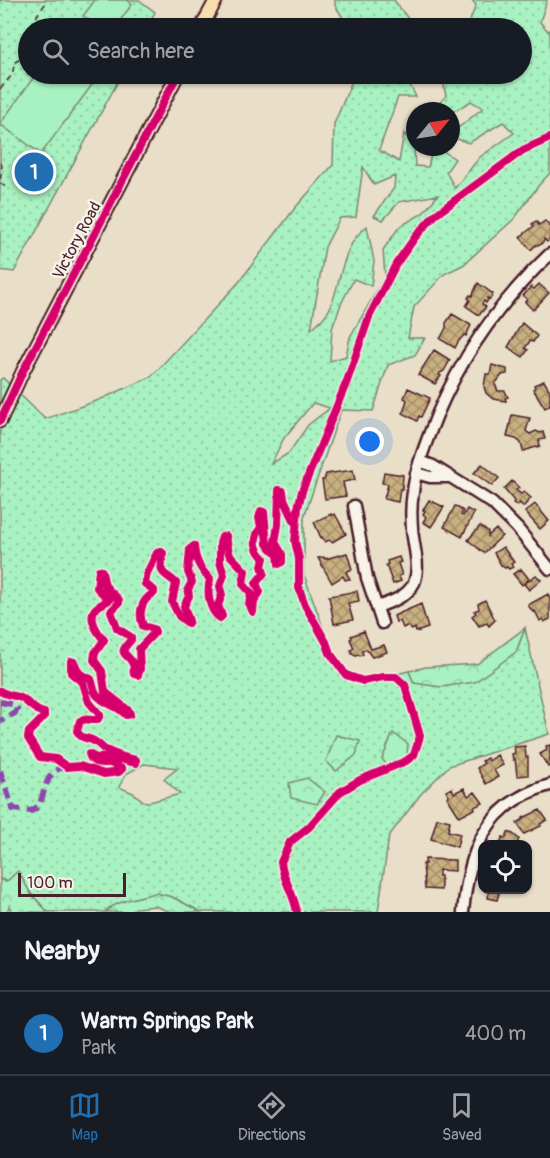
<!DOCTYPE html>
<html lang="en">
<head>
<meta charset="utf-8">
<style>
  :root { --surface:#171b24; --page:#20242c; --text:#f1f3f6; --muted:#9ea1a6; --line:#363941; --accent:#1f6fb2 }
  body { margin:0; font-family:Pangolin,sans-serif; background:var(--page); color:var(--text) }
  .controls { position:absolute; right:18px; bottom:18px; display:grid; overflow:hidden; border-radius:12px; box-shadow:0 2px 4px #0004 }
  .controls button { width:54px; height:54px; display:grid; place-items:center; padding:0; border:0; border-bottom:2px solid var(--line); background:var(--surface); color:var(--text); font:30px sans-serif }
  .compass { position:absolute; left:406px; top:102px; width:54px; height:54px; border-radius:50%; background:var(--surface); box-shadow:0 2px 4px #0004; rotate:60deg }
  .scale { position:absolute; left:18px; bottom:15px; width:108px; box-sizing:border-box; padding-left:6px; border:3px solid #4a1f2b; border-top:0; font-size:16px; line-height:21px; white-space:nowrap; color:#4a1f2b; -webkit-text-stroke:4px #f7f3e8; paint-order:stroke }
  .you { position:absolute; left:370px; top:442px; width:21px; height:21px; margin:-15px; border:4px solid #fff; border-radius:50%; background:#1a73e8; box-shadow:0 0 0 9px #1a73e833 }
  .badge { display:grid; place-items:center; width:39px; height:39px; border-radius:50%; background:var(--accent); color:#fff; font-size:20px; font-weight:700 }
  .pin { position:absolute; translate:-50% -50%; border:3px solid #fff; box-shadow:0 2px 6px #0006 }
  .list { margin:0; padding:0; list-style:none }
  h2 { display:flex; justify-content:space-between; align-items:center; height:78px; margin:0; padding:0 24px; font-size:26px }
  h2 small { font-size:20px; font-weight:400; color:var(--muted) }
  .list li { display:grid; grid-template-columns:39px 1fr auto; gap:18px; align-items:center; box-sizing:border-box; height:84px; padding:0 24px; border-top:2px solid var(--line) }
  .list b { display:block; font-size:22px; white-space:nowrap }
  .list p { margin:0; font-size:20px; white-space:nowrap; color:var(--muted) }
  .list em { font-size:20px; font-style:normal; color:var(--muted) }
  .icon { flex:none; width:33px; height:33px; fill:none; stroke:currentColor; stroke-width:2; stroke-linecap:round; stroke-linejoin:round }
  .map { position:relative; flex:none; width:550px; height:912px; overflow:hidden }
  .search { position:absolute; background:var(--surface); box-shadow:0 2px 4px #0004; left:18px; right:18px; top:18px; height:66px; display:flex; align-items:center; gap:15px; box-sizing:border-box; padding:0 21px; border-radius:33px; color:var(--muted); font-size:22px }
  .sheet { height:162px; background:var(--surface) }
  nav { display:flex; justify-content:space-around; align-items:center; box-sizing:border-box; height:84px; border-top:2px solid var(--line); background:var(--surface); font-size:16px; color:var(--muted) }
  nav a { display:grid; justify-items:center; gap:3px }
  nav .on { color:var(--accent) }
  .map>svg:first-child { display:block }
  .grass { fill:url(#grass-dots); stroke:#798876; stroke-width:1.5; fill-rule:evenodd }
  .forest { fill:url(#forest-crowns); stroke:#798876; stroke-width:1.5 }
  .pitch { fill:#a8f1c0; stroke:#798876; stroke-width:1.5 }
  .building { fill:url(#building-cross-hatch); stroke:#4a1f2b; stroke-width:1.5 }
  .lines { fill:none; stroke-linecap:round; stroke-linejoin:round }
  .minor-casing { stroke:#4a1f2b; stroke-width:15 }
  .major-casing { stroke:#4a1f2b; stroke-width:16 }
  .path { stroke:#4a1f2b; stroke-width:1.5; stroke-dasharray:6 4.5; stroke-linecap:butt }
  .minor { stroke:#f7f3e8; stroke-width:10 }
  .major { stroke:#f8deab; stroke-width:12 }
  .quiet { stroke:#8e44ad; stroke-width:6; stroke-dasharray:12 6; stroke-linecap:butt }
  .cycleway-casing { stroke:#f7f3e8; stroke-width:11 }
  .cycleway { stroke:#d6006c; stroke-width:8 }
  .labels { text-anchor:middle; stroke-width:5; stroke-linejoin:round; paint-order:stroke }
  .street-label { font-size:16px; fill:#4a1f2b; stroke:#f7f3e8 }
</style>
</head>
<body>
<div class="map">
<svg width="550" height="912" viewBox="0 0 550 912">
  <defs>
    <pattern id="grass-dots" width="8" height="8" patternUnits="userSpaceOnUse" patternTransform="scale(1.5)"><rect width="8" height="8" fill="#a8f1c0"/><path d="M2 2h.1M6 6h.1" fill="none" stroke="#92cea5" stroke-width="1.8" stroke-linecap="round"/></pattern>
    <pattern id="forest-crowns" width="20" height="18" patternUnits="userSpaceOnUse" patternTransform="scale(1.5)"><rect width="20" height="18" fill="#a8f1c0"/><path d="M2 6a3 3 0 1 1 6 0M12 15a3 3 0 1 1 6 0" fill="none" stroke="#92cea5"/></pattern>
    <pattern id="building-cross-hatch" width="8" height="8" patternUnits="userSpaceOnUse" patternTransform="scale(1.5)"><rect width="8" height="8" fill="#c9b080"/><path d="M0 0l8 8M0 8l8-8" fill="none" stroke="#a58f69"/></pattern>
  </defs>
  <rect width="100%" height="100%" fill="#e9dfc9"/>
  <filter id="ink" filterUnits="userSpaceOnUse"><feTurbulence type="fractalNoise" baseFrequency=".0167" numOctaves="2"/><feDisplacementMap in="SourceGraphic" scale="12" xChannelSelector="R" yChannelSelector="G"/><feConvolveMatrix kernelMatrix="1 2 1 2 8 2 1 2 1" color-interpolation-filters="sRGB"/></filter>
  <g filter="url(#ink)">
    <path class="grass" d="M0,0h139l16,12 -8,16h-119v46h94l-108,198 -14,-2z
      M335,0h59l21,28h-66l-14,-23z
      M472,0h75l-7,22 8,9 2,-1v143l-11,12 -25,34 -51,46 -19,9 -30,33 -6,31h17l-10,17 -27,10 -15,46 -32,-1 -37,107v58l35,96 33,9 37,-9 5,12 102,-31 9,-24 24,106 -100,32 -29,29 -31,41 -11,76h-177l-29,-15 -16,-4 -27,7 -20,8 -4,4h-57l-17,-18 -13,-22 -12,10 -6,-3v-499l3,-2 42,41 54,-19 52,-23 88,-95 56,-74 38,-43 1,-41 21,-50h69l-15,9 7,14h-18l-19,53 20,12 5,-29 10,15 1,18 13,1 5,-20h4l18,12 -9,13 9,16 25,-31 34,-24 -11,-11 -34,21 -18,-6v-7l7,-2 25,-20 -12,-7 -20,12v-2h-19l14,-15 -4,-20 -4,-2h84v-46h-55l9,-23zM363,167l11,18 21,-9 -1,12 -20,28 9,4 16,-18 39,-7 -15,18 -24,14 -16,23 2,26 -35,61 -4,19 -16,5 2,-32 9,-25 13,-25 17,7 3,-25 -7,-35c-26,20 -25,54 -37,82 -3,7 -13,16 -19,21l14,-82 15,-29 16,-1zM313,403l17,5 -22,17 -19,28 -18,11 13,-26zM144,764l34,4 -14,11 16,15 -34,9 -13,-10 -14,-6 7,-13z"/>
    <path class="forest" d="M525,628l-9,24 -41,30 -34,5 -27,-4 -5,-12 17,-4 51,-3z
      M393,733l15,11 -2,19 -16,6 -8,-10z
      M336,735l24,6 -4,14 -20,16 -10,-10z
      M307,778l18,14 -8,12 -26,-6 -2,-15z
      M18,871l13,23 17,18h-37l-1,-8 -3,8h-7v-33l6,3z
      M156,893l16,4 29,15h-30l-16,-6 -19,2 -6,4h-25c13,-12 35,-15 51,-19z"/>
    <path class="pitch" d="M95,0h32l5,4 -17,24h-14l-18,-12z
      M36,74h64l-59,80 -41,-30z"/>
    <path class="building" d="M536,221l3,4 6,-4 5,6v12l-3,3 -3,-3v2l-4,4h-4l-5,5 -11,-13 14,-11 -2,-2z
      M478,283l15,11 -3,5 -3,-1 1,2 -2,3 -2,-2 -2,3 4,3 -7,8 -13,-9 4,-6 -2,-2 2,-3 2,1z
      M539,284l10,9 -16,17 -8,-8 2,-3 -4,-3 8,-9 3,2z
      M452,314l19,11 -5,11 -2,-1 -6,7 -3,6 -15,-9 6,-11v-5z
      M522,323l15,13 -4,6 -3,-1 -5,7 3,2 -5,7 -15,-10z
      M434,350l16,10 -6,11 -4,2 -1,2 2,1 -6,8 -17,-9z
      M492,365l15,4v5l-5,1 -7,9 3,7h7l3,6 -3,1 1,3 -13,-2 -7,-6 -2,-6 2,-13h4z
      M544,381l6,10v14l-5,3 -12,-19 2,-2 -1,-2z
      M408,388l22,10 -9,19 -2,-1 -2,5 -14,-8 4,-13 -3,-2z
      M512,415l18,3 -4,13 4,3 6,-3 4,2 3,-1 2,7 -6,1 1,6 -17,5 -2,-8 -5,-4 -9,-2z
      M482,464l17,14 -7,8 -18,-13z
      M353,470l2,10 -12,2 3,14 -21,3 -3,-19h2l2,-6z
      M384,472l19,3 -1,14h-2l-2,13 -14,-3 4,-15 -6,-1z
      M512,481l7,7 -3,2 5,4 3,-2 7,6 -8,9 -3,-4 -3,3 -4,-3 1,-2 -10,-12z
      M429,500l15,7 -13,20 -8,-5 3,-5 -3,-3 2,-3 -2,-1z
      M535,504l14,17 -9,8 -15,-17z
      M455,506l8,5 -2,4 2,1 4,-7 7,4 -12,24 -18,-10z
      M331,514l1,2 3,-2 11,20 -14,8 -3,-2 -4,2 -3,-5 -1,1 -7,-16z
      M480,526l8,6v4l8,-7 6,7 -18,17 -16,-13z
      M503,547l11,15 -3,2 2,3 -4,2 -2,-2 -2,1 -4,-3 -7,-12z
      M347,553l5,16 -6,3 4,7 -5,1 -2,-4 -11,7 -14,-25 6,-1 1,2z
      M399,557l2,5 -3,1 4,12 -3,1 2,5 -8,3 -7,-19 2,-1 -1,-3z
      M521,569l8,10 -7,6 -9,-11z
      M536,575l5,5 -12,10 -5,-6z
      M357,591l2,10 -11,2 5,17 -19,4 -5,-28z
      M548,594l2,4v21l-6,3 -1,-3 -3,2 -5,-10 -2,1 -5,-7z
      M485,600l10,20 -6,6 -2,-3 -8,3 -7,-10 4,-3 -2,-2 5,-2 -1,-5z
      M421,604l7,24 -12,4 -1,-4 -3,2 -5,-4 -4,2 -3,-7 -4,1 -2,-6 4,-2z
      M364,631l7,18 13,-4 3,7 -15,5 -6,-8 -4,2 1,3 -3,2 -2,-2 -2,2 -4,-2 -1,-4 3,-2 -4,-9 2,-1 -1,-2z
      M550,745v21l-2,1 -8,-13 7,-4 -1,-4z
      M525,746l1,11h2v18l-11,1 -2,-17 -2,1 -1,-6 3,-1 -1,-6z
      M497,755l6,10 -9,5 4,7 -12,7 -9,-16 7,-5 -2,-2 5,-3 2,3z
      M452,788l2,5 10,-5 4,8 7,-4 8,11 -9,4 1,2 -16,7 -12,-19 2,-1 -3,-5z
      M540,810l7,10 -7,4 1,2 -17,8 -7,-11 7,-4 -1,-1z
      M437,818l13,3 -2,10 12,3 -3,13 -26,-8z
      M508,832l5,2 6,5 -2,5h-18l4,-7 3,1z
      M425,859l30,1v11l-16,-1v6h2v14l-16,-1 -2,-25h2z
      M489,890h11l-3,10 -9,-2z"/>
    <g class="lines">
      <defs>
        <path id="minor" d="M420,461l13,5 59,37 25,25 33,41
          M416,473l14,4h19
          M354,506l13,72 15,45
          M377,607c14,-5 30,-10 37,-24 7,-17 -1,-37 -2,-55 -1,-12 -1,-24 1,-36 2,-20 9,-38 16,-57 26,-70 67,-130 121,-181
          M463,912c6,-61 22,-109 87,-127"/>
        <path id="major" d="M201,28l15,-28
          M0,421l23,-50 155,-297"/>
      </defs>
      <use href="#minor" class="minor-casing"/>
      <use href="#major" class="major-casing"/>
      <path class="path" d="M36,28l1,-13 11,-15
        M0,89l12,-14 3,-13 13,-7
        M0,163l2,3 -2,17 8,6"/>
      <use href="#minor" class="minor"/>
      <use href="#major" class="major"/>
      <path class="quiet" d="M0,702l12,2 5,5 -2,4 -15,8
        M0,771l13,38 18,2 8,-5c7,-17 6,-34 26,-40"/>
      <defs>
        <path id="cycleway" d="M0,421l23,-50 155,-297
          M0,691c7,5 17,4 23,8 8,6 12,12 21,14v4l-15,15 -1,6 12,19 16,2 11,8 13,-1 24,8 15,-2 3,-3c-4,-1 -9,-6 -13,-6 -10,0 -17,1 -20,-9l7,4 16,-1 24,6v-3c-11,-2 -22,-6 -32,-11 -4,-3 -7,-7 -12,-9 -7,-3 -11,-1 -15,-9l3,-10c7,-4 12,1 18,-2l2,-4 -11,-13 -6,-19 -12,-10v-12l3,1 5,11 12,6c2,5 2,10 5,15 8,11 22,11 30,21l4,-1 -1,-3 -24,-19 -3,-21 -8,-11 1,-7 9,-13c-7,-8 -17,-23 -8,-32 4,-4 9,-5 13,-8l-12,-12 2,-18 3,1c3,20 5,16 17,29v3l-8,8 6,17 14,9v3c-15,16 -4,11 2,24 1,3 0,7 1,10l4,1 2,-6 -1,-20 16,-17 -1,-3 -11,-3c-5,-13 -2,-26 11,-33v-3l-9,-6 2,-11 10,-20 3,-2 3,2c-4,24 -1,17 13,30l-4,19 7,14 9,7 1,-2 -5,-15 5,-10 -1,-7 4,-7 -4,-10 2,-23 4,-3c1,14 6,23 16,33 -3,12 -2,31 10,39l2,-2 -4,-11 4,-10 -2,-9 4,-11 -4,-13v-19l2,-6 4,-1 3,18 16,17 -2,13 8,9 -2,11 4,8 1,-10 6,-10 -4,-9 8,-10 -2,-7 2,-8c-10,-9 -11,-20 -3,-31l-2,-9 2,-7 3,1 3,32 11,11 1,9 3,-2v-8l-7,-12 3,-17 1,-35 4,1 1,8 12,25
          M297,912c-3,-18 -14,-32 -16,-50l9,-20 19,-15 31,-35 20,-12 46,-19 8,-6 6,-19 -15,-51 -9,-8h-13l-20,4 -17,-6 -16,-22 -4,-11 -21,-37 -6,-17v-29l-4,-18 3,-33 4,-17 45,-110 22,-64 27,-53 20,-28 19,-21 88,-65 27,-12"/>
      </defs>
      <use href="#cycleway" class="cycleway-casing"/>
      <use href="#cycleway" class="cycleway"/>
    </g>
  </g>
  <g class="labels">
    <g class="street-label">
      <text transform="translate(76 240) rotate(-62)" y="6">Victory Road</text>
    </g>
  </g>
</svg>
<div class="controls">
<button><svg class="icon" aria-label="locate" viewBox="0 0 24 24"><circle cx="12" cy="12" r="6"/><path d="M12 2v4M12 18v4M2 12h4M18 12h4"/></svg></button>
</div>
<svg class="compass" viewBox="-18 -18 36 36"><path d="M0-13l5 13h-10z" fill="#e53935"/><path d="M0 13l5-13h-10z" fill="#9ea1a6"/></svg>
<div class="scale">100 m</div>
<div class="you"></div>
<div class="pin badge" style="left:34px;top:172px">1</div>
<div class="search"><svg class="icon" aria-label="search" viewBox="0 0 24 24"><circle cx="10" cy="10" r="6"/><path d="M15 15l6 6"/></svg>Search here</div>
</div>
<section class="sheet">
<h2>Nearby<small></small></h2>
<ul class="list">
<li><span class="badge">1</span><div><b>Warm Springs Park</b><p>Park</p></div><em>400 m</em></li>
</ul>
</section>
<nav>
<a class="on"><svg class="icon" aria-label="map" viewBox="0 0 24 24"><path d="M3 6l6-2 6 2 6-2v14l-6 2-6-2-6 2zM9 4v14M15 6v14"/></svg>Map</a>
<a><svg class="icon" aria-label="directions" viewBox="0 0 24 24"><path d="M12 3l9 9-9 9-9-9zM9 14v-3h6M13 9l2 2-2 2"/></svg>Directions</a>
<a><svg class="icon" aria-label="saved" viewBox="0 0 24 24"><path d="M7 4h10v16l-5-4-5 4z"/></svg>Saved</a>
</nav>
</body>
</html>
